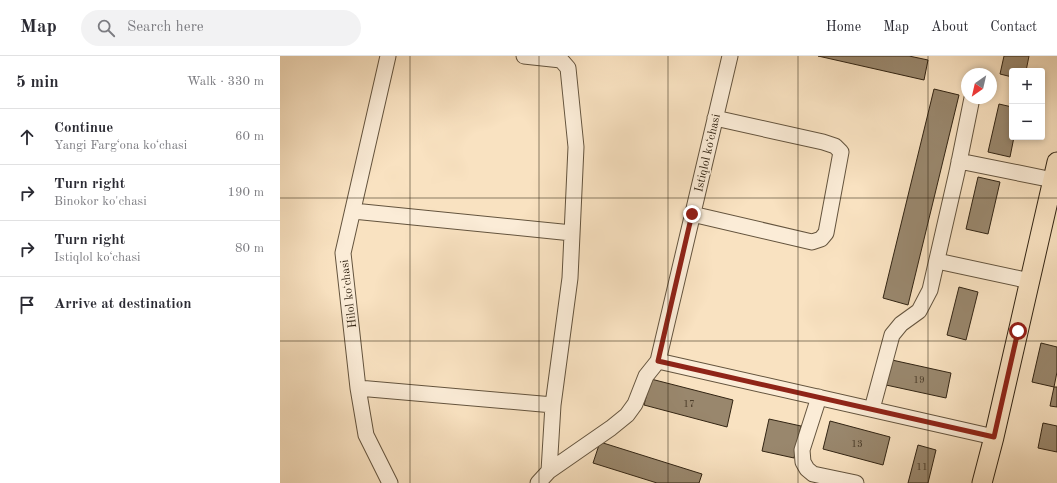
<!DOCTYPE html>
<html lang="en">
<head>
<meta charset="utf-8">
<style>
  :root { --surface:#fff; --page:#f2f2f3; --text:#2b2b33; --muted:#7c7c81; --line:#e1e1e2 }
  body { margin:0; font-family:"Old Standard TT",serif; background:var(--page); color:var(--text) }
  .controls { position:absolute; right:12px; top:12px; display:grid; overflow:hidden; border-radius:4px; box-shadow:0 2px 6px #0003 }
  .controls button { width:36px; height:36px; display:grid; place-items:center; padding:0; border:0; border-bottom:1px solid var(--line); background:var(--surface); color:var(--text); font:20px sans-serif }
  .compass { position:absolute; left:681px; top:12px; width:36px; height:36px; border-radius:50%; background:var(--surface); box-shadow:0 2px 6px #0003; rotate:214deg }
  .stop { position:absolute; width:12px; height:12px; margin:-9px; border:3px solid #8f2418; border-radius:50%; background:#fff }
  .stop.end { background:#8f2418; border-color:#fff; box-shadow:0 1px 4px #0008 }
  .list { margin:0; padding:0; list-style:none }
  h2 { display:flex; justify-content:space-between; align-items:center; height:52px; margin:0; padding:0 16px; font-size:17px }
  h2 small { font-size:13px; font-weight:400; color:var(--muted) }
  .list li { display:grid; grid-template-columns:26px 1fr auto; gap:12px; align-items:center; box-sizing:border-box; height:56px; padding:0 16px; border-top:1px solid var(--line) }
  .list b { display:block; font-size:15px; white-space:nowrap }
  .list p { margin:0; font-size:13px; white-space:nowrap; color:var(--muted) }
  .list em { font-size:13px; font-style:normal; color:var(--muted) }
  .icon { flex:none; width:22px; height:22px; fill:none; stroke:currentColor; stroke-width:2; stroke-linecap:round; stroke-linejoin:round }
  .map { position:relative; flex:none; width:777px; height:427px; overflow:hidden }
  header { display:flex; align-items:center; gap:24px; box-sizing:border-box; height:56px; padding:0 20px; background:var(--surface); border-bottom:1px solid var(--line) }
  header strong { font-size:19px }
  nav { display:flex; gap:22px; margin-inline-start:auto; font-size:14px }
  .search { width:280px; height:36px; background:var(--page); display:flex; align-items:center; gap:10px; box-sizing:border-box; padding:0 14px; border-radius:22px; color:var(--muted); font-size:15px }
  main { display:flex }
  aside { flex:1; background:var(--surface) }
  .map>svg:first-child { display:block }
  .building { fill:#99876d; stroke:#322413 }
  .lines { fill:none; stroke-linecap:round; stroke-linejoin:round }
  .minor-casing { stroke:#64543e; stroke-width:17 }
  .major-casing { stroke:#322413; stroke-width:21 }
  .minor { stroke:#fbecd7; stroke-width:15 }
  .major { stroke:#f9e2c1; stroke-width:19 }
  .route { stroke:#8f2418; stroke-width:5 }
  .grid { fill:none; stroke:#322413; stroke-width:1; stroke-opacity:0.55 }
  .labels { text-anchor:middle; stroke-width:3; stroke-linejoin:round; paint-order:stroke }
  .number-label { font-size:10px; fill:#4c3d2a }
  .street-label { font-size:12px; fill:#322413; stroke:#fbecd7 }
</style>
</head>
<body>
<header>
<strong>Map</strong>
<div class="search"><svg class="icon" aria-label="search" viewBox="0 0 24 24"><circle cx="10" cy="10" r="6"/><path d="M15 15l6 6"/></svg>Search here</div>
<nav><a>Home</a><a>Map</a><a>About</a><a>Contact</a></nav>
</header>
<main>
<aside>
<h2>5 min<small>Walk · 330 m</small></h2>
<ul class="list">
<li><svg class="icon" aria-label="ahead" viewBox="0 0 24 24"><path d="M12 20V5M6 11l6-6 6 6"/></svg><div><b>Continue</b><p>Yangi Fargʻona koʻchasi</p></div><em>60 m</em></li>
<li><svg class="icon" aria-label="right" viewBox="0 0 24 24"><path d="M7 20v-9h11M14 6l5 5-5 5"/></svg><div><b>Turn right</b><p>Binokor ko'chasi</p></div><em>190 m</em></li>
<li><svg class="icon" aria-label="right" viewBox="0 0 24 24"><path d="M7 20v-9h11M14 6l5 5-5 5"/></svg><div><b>Turn right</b><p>Istiqlol koʻchasi</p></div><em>80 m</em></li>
<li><svg class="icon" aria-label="arrive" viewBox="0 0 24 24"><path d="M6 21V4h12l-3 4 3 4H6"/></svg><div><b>Arrive at destination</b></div></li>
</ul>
</aside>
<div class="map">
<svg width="777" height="427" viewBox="0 0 777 427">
  <rect width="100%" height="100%" fill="#f9e2c1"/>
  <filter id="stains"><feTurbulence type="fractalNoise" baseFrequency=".005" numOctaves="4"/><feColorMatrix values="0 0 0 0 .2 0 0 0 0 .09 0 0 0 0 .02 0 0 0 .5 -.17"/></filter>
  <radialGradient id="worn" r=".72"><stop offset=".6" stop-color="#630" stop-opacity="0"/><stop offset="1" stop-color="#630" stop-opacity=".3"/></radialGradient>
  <path class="building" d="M538,0h91l19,4 -4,20z
    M724,0h25l-3,15h-14v6l-12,-3z
    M654,33l25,6 -51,210 -25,-7z
    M719,48l13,3v30h2l-4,20 -22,-5z
    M698,121l22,5 -12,52 -22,-5z
    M679,231l19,5 -12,48 -19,-5z
    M761,287l16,4v25l-3,15 -22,-5z
    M612,304l59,13 -5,25 -60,-13z
    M371,323l82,21 -6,27 -83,-22z
    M774,331h3v20l-7,-1z
    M489,363l32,7 -7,32 -32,-7z
    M550,365l60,16 -7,28 -60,-16z
    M763,367l14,3v26l-19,-4z
    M320,386l102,32 -3,9h-42l-64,-20z
    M638,389l18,5 -8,33h-20z"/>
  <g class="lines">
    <defs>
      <path id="minor" d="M108,0l-45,197 15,135 8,47 24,48
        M244,0l37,4 7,8 8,79 -6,131 -17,127 -4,66
        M679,105l94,19
        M73,155l219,22
        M412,158l120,28 9,-3 5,-6 15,-81 -6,-6 -12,-4 -108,-24
        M657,205l93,20
        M378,305l336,76
        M78,332l195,17
        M539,341l-17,53 1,12 4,7 6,5 43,9
        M592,353l20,-74 9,-11 18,-13 11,-21 27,-118 15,-74
        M258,427l11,-12 62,-43 16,-13 8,-11 11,-28 12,-15 72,-305"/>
      <path id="major" d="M702,427l12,-46 63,-275"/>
    </defs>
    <use href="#minor" class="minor-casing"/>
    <use href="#major" class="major-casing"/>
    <use href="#minor" class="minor"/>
    <use href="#major" class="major"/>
  </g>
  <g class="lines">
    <path class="route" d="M412,158l-34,147 336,76 24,-106"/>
  </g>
  <path class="grid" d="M130,0v427M259,0v427M388,0v427M518,0v427M648,0v427M0,142h777M0,285h777"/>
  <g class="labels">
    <g class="number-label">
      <text x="639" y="327">19</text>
      <text x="409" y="351">17</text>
      <text x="577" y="391">13</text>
      <text x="642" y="414">11</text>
    </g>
    <g class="street-label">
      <text transform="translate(427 97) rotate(-77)" y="4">Istiqlol koʻchasi</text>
      <text transform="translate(68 238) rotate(-97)" y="4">Hilol koʻchasi</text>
    </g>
  </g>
  <rect width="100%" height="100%" filter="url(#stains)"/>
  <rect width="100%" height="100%" fill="url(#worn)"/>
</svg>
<div class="controls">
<button>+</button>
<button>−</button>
</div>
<svg class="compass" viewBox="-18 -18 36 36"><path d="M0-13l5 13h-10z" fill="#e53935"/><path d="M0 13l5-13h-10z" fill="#7c7c81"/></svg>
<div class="stop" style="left:738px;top:275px"></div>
<div class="stop end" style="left:412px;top:158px"></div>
</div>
</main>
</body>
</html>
